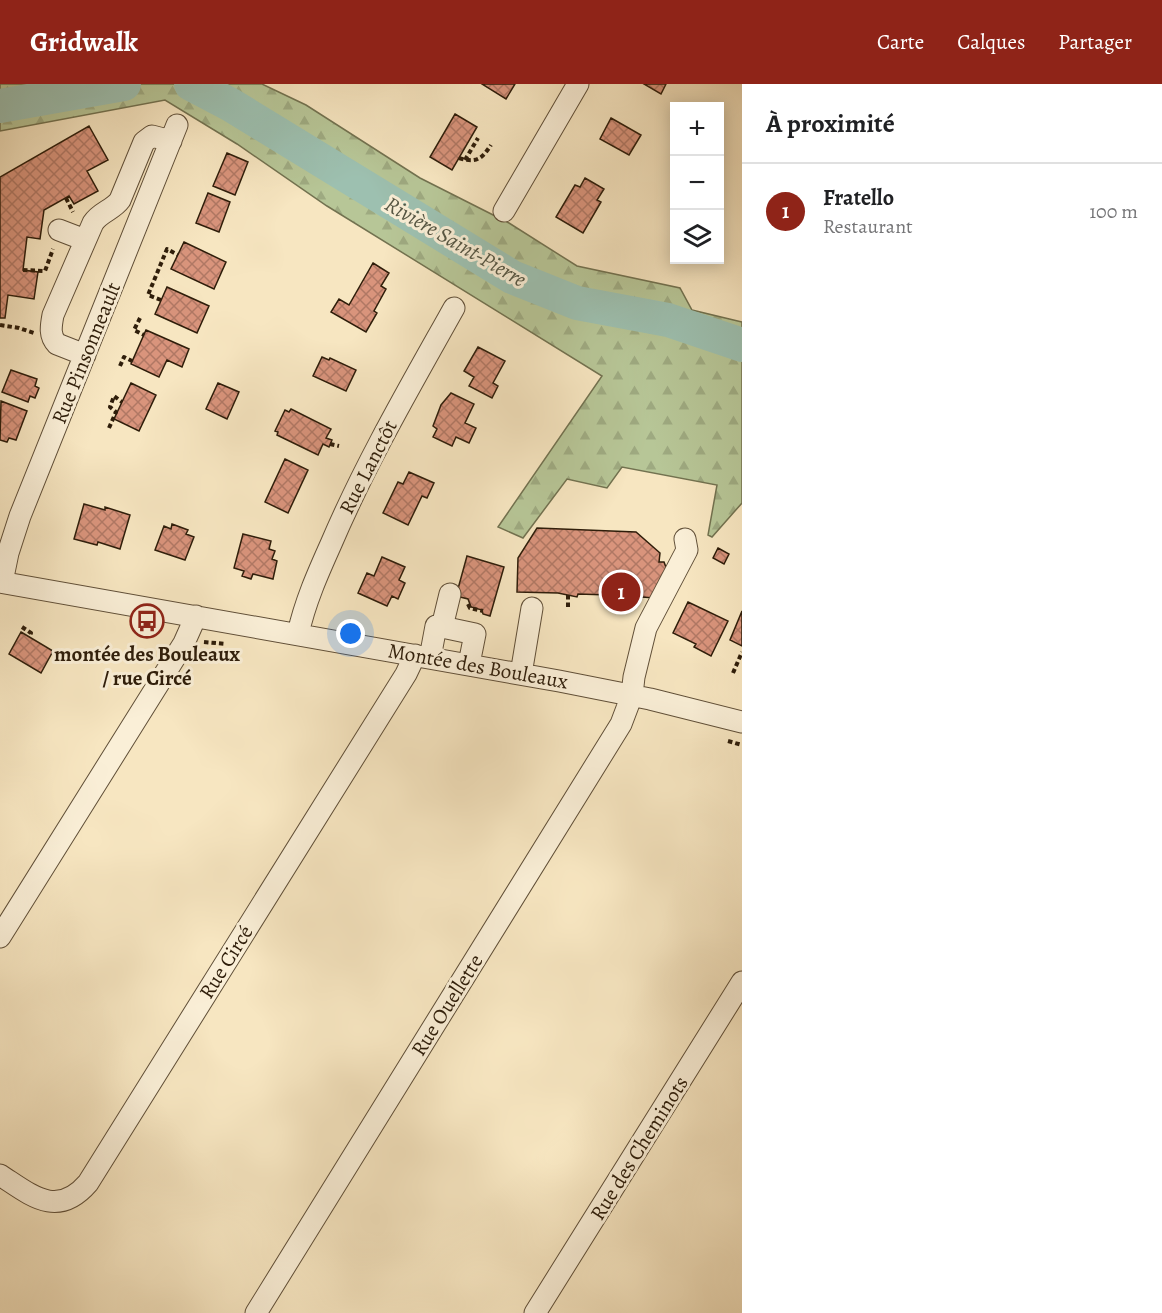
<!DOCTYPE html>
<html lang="fr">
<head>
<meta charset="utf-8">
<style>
  :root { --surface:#fff; --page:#f2f2f2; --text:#202124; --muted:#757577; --line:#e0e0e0; --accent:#8f2418 }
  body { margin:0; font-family:Alegreya,serif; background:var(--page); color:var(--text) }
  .controls { position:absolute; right:18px; top:18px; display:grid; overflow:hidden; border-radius:0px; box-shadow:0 3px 15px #0003 }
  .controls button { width:54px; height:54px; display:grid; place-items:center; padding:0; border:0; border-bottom:2px solid var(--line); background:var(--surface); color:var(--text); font:30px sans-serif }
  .you { position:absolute; left:351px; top:550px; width:21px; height:21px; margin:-15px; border:4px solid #fff; border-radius:50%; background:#1a73e8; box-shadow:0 0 0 9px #1a73e833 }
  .badge { display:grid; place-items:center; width:39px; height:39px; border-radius:50%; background:var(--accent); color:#fff; font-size:20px; font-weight:700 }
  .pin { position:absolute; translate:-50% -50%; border:3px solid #fff; box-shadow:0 2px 6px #0006 }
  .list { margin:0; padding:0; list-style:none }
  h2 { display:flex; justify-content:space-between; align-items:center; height:78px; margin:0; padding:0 24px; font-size:26px }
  h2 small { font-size:20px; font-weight:400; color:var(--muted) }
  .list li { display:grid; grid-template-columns:39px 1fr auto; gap:18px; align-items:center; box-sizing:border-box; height:96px; padding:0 24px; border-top:2px solid var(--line) }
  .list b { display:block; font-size:22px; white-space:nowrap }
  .list p { margin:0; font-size:20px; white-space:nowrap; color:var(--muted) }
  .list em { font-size:20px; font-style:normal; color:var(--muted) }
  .icon { flex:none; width:33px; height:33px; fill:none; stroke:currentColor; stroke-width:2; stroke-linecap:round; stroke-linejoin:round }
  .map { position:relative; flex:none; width:742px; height:1229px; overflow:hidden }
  header { display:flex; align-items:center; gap:36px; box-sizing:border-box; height:84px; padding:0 30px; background:var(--accent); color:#fff }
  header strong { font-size:28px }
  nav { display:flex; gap:33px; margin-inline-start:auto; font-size:21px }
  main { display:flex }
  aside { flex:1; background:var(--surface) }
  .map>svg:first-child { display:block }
  .forest { fill:url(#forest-firs); stroke:#727250; stroke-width:1.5 }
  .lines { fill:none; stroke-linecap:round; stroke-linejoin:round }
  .river { stroke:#9dc0b0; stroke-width:34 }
  .building { fill:url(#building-cross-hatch); stroke:#2e1d0a; stroke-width:1.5 }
  .minor-casing { stroke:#604f38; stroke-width:23 }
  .path { stroke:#2e1d0a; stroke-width:4; stroke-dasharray:4.5 3; stroke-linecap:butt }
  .minor { stroke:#faefd7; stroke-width:21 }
  .labels { text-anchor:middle; stroke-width:6; stroke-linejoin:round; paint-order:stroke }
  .street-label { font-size:21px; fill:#2e1d0a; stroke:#faefd7 }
  .poi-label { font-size:21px; font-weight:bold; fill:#2e1d0a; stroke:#faefd7 }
  .water-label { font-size:22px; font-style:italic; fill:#555644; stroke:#faefd7 }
</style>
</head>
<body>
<header>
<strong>Gridwalk</strong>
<nav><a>Carte</a><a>Calques</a><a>Partager</a></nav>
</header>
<main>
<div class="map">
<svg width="742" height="1229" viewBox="0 0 742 1229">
  <defs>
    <pattern id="forest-firs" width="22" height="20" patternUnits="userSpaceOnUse" patternTransform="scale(1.5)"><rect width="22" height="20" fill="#b7c697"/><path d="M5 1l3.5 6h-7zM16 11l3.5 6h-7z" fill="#9eaa81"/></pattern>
    <pattern id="building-cross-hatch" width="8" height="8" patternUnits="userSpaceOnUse" patternTransform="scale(1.5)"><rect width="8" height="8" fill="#d9947c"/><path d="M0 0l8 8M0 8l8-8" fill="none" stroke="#b07864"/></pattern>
  </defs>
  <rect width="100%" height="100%" fill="#f7e6c1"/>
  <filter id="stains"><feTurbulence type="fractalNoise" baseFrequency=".00333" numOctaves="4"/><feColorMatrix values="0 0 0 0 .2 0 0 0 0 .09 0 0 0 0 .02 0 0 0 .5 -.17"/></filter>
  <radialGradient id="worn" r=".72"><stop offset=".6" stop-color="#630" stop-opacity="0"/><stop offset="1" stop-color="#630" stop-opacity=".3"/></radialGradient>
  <path class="forest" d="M0,0h262l44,21 114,73 89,45 68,43 103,22 12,22 50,12v181l-30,34 -4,-2 9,-50 -95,-18 -15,21 -40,-9 -44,59 -25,-11 104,-151 -275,-170 -90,-62 -72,-44 -165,31z"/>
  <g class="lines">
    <path class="river" d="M191,0l40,21 281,172 65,26 91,17 74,25
      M0,22l124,-22"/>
  </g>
  <path class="building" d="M482,0h33l-9,15z
    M644,0h22l-5,10z
    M455,30l22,13 -25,43 -22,-13z
    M611,34l30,17 -12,20 -29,-16z
    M89,42l19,34 -21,11 11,20 -24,13 -5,-8 -25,14 -4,29 -13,-2 -4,33 15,2 -4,27 -26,-4 -3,23h-5v-141z
    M227,69l21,9 -13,33 -22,-9z
    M585,94l19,11 -7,11 4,2 -18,31 -27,-16 19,-32 5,2z
    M208,109l22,9 -11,30 -23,-9z
    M184,158l42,20 -12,27 -43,-20z
    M373,179l16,10 -8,13 5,3 -12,22 3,2 -11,19 -35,-20 8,-13 10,6z
    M167,203l42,19 -12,27 -42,-19z
    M146,246l43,19 -7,18 -15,-7 -8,17 -28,-13z
    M478,263l27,14 -12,22 5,3 -6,12 -23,-12 5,-9 -10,-6z
    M322,273l7,3 1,-2 26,12 -10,21 -33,-15z
    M11,286l26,9 -2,7 4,2 -4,10 -5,-2 -2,6 -26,-10z
    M131,299l25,12 -17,36 -25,-12z
    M218,299l21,9 -12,27 -21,-10z
    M451,309l23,11 -9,19 11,5 -7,15 -13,-6 -4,9 -19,-9 4,-8 -4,-3 8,-21z
    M1,317l26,10 -11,29 -7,-2 -2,4 -7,-2z
    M291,325l40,20 -5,9 6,2 -3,7 -6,-3 -5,11 -41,-20 1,-3 -3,-1 10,-21 4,2z
    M285,375l23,11 -20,43 -23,-11z
    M409,388l25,11 -7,15 -5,-2 -14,29 -25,-12 15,-31 5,2z
    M84,420l21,6v-3l25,8 -10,34 -22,-7 -1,3 -23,-6z
    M172,440l16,6 -2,4 8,3 -9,23 -30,-10 9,-24 7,3z
    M537,444l99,4 24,21 -1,9h5l3,8 -12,28 -27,-2v3l-18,-4 -32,-1 -1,3 -19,-4 -41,-1 1,-34z
    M243,450l28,7 -2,8 6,2 -3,8 5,2 -4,18 -20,-5 -2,5 -9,-3 2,-5 -10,-3z
    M718,464l11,6 -5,10 -11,-6z
    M467,472l37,11 -14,49 -7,-2 -1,-4 -11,-3 -3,-8 -12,-3z
    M382,473l23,10 -6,13 6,3 -7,16 -6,-3 -5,10 -29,-13 9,-20 7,3z
    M688,518l40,19 -17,35 -17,-9 2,-3 -23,-11z
    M742,527v35l-12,-6z
    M21,548l32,19 -12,22 -32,-19z"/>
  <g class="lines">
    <defs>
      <path id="minor" d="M504,127l74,-127
        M59,146l26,10
        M85,271l-28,-11c-8,-8 -6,-18 -4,-29l40,-92c7,-11 20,-13 27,-23l24,-58 8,-6 19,5
        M0,498l559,99 91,18 92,23
        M2,498l6,-29 12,-37 157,-391
        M442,543l8,-33
        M298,550c7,-32 20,-61 33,-90 35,-82 80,-159 123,-236
        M430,574l6,-32 6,1 33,7 -6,30
        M521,590l11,-66
        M0,853l184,-294 12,-27
        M0,1091c31,20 57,44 88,8l318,-509 9,-19
        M256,1229l365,-589 11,-29 2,-18 12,-49 41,-78 -2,-11
        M535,1229l207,-331"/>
    </defs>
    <use href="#minor" class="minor-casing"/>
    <path class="path" d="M459,74c17,5 22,2 32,-13
      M465,76l13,-22
      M66,114l7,14
      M23,186l22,1 8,-22
      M161,216l-13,-5 19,-46 11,6
      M140,234l-6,12 10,5
      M0,241l19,3 15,5
      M120,282l4,-9 8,4
      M109,344l7,-16 -6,-5 4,-11 8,6
      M330,360l9,2
      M568,511v14
      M468,520l2,4 13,3
      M620,527v-14
      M22,543l9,6 -2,4
      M204,558l22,2
      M733,589l9,-21
      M728,657l14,4"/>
    <use href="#minor" class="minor"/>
  </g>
  <defs>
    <symbol id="bus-ring" viewBox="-11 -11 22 22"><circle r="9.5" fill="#faefd7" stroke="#8f2418" stroke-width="1.5"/><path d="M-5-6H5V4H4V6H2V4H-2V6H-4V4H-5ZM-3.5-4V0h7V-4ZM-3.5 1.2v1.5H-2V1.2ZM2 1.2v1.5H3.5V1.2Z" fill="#8f2418"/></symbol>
  </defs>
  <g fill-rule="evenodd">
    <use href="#bus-ring" x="128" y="518" width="38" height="38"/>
  </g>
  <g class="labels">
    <g class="street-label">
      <text transform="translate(86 269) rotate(-68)" y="7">Rue Pinsonneault</text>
      <text transform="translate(368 383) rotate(-63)" y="7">Rue Lanctôt</text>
      <text transform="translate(478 582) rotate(10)" y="7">Montée des Bouleaux</text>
      <text transform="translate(226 878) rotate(-58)" y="7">Rue Circé</text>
      <text transform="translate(447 921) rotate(-58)" y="7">Rue Ouellette</text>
      <text transform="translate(639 1064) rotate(-58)" y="7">Rue des Cheminots</text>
    </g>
    <g class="poi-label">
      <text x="147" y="577">montée des Bouleaux<tspan x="147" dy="24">/ rue Circé</tspan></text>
    </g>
    <g class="water-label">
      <text transform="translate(456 157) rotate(30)" y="8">Rivière Saint-Pierre</text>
    </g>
  </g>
  <rect width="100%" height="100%" filter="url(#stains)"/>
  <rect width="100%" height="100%" fill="url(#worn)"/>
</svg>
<div class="controls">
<button>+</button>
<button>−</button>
<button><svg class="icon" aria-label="layers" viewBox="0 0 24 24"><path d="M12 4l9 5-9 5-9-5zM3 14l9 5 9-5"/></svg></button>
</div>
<div class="you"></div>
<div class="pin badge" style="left:621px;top:508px">1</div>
</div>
<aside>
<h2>À proximité<small></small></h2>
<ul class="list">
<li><span class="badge">1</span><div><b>Fratello</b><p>Restaurant</p></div><em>100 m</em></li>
</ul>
</aside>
</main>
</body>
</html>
